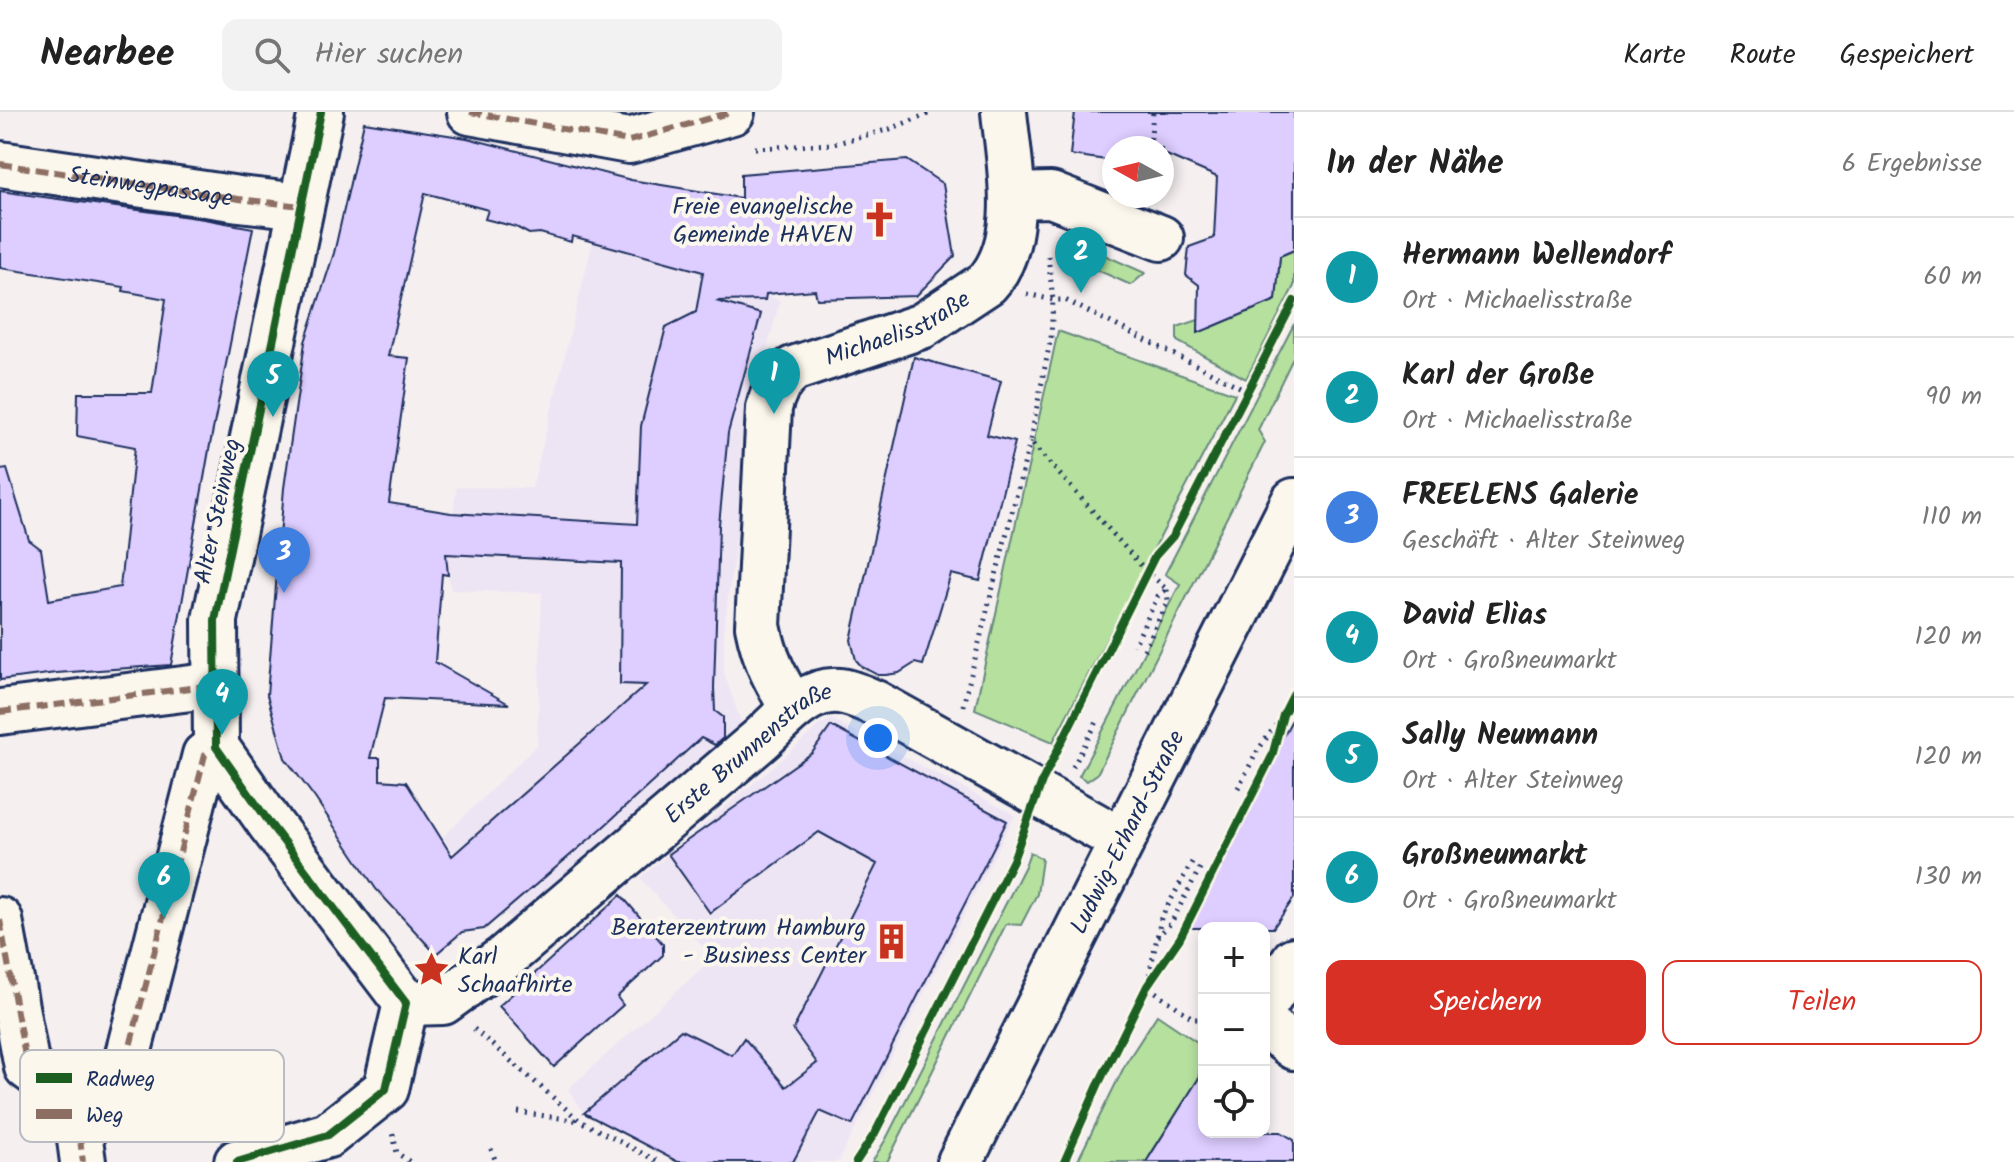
<!DOCTYPE html>
<html lang="de">
<head>
<meta charset="utf-8">
<style>
  :root { --surface:#fff; --page:#f2f2f2; --text:#222; --muted:#767676; --line:#e0e0e0; --accent:#d93025 }
  body { margin:0; font-family:Kalam,sans-serif; background:var(--page); color:var(--text) }
  .controls { position:absolute; right:24px; bottom:24px; display:grid; overflow:hidden; border-radius:16px; box-shadow:0 4px 12px #0003 }
  .controls button { width:72px; height:72px; display:grid; place-items:center; padding:0; border:0; border-bottom:2px solid var(--line); background:var(--surface); color:var(--text); font:40px sans-serif }
  .compass { position:absolute; left:1102px; top:24px; width:72px; height:72px; border-radius:50%; background:var(--surface); box-shadow:0 4px 12px #0003; rotate:278deg }
  .you { position:absolute; left:878px; top:626px; width:28px; height:28px; margin:-20px; border:6px solid #fff; border-radius:50%; background:#1a73e8; box-shadow:0 0 0 12px #1a73e833 }
  .badge { display:grid; place-items:center; width:52px; height:52px; border-radius:50%; background:var(--accent); color:#fff; font-size:26px; font-weight:700 }
  .pin { position:absolute; translate:-50% -66px; filter:drop-shadow(0 2px 4px #0008) }
  .pin::after { content:''; position:absolute; top:42px; width:28px; height:24px; background:inherit; clip-path:polygon(0 0,100% 0,50% 100%) }
  .list { margin:0; padding:0; list-style:none }
  h2 { display:flex; justify-content:space-between; align-items:center; height:104px; margin:0; padding:0 32px; font-size:34px }
  h2 small { font-size:26px; font-weight:400; color:var(--muted) }
  .list li { display:grid; grid-template-columns:52px 1fr auto; gap:24px; align-items:center; box-sizing:border-box; height:120px; padding:0 32px; border-top:2px solid var(--line) }
  .list b { display:block; font-size:30px; white-space:nowrap }
  .list p { margin:0; font-size:26px; white-space:nowrap; color:var(--muted) }
  .list em { font-size:26px; font-style:normal; color:var(--muted) }
  .actions { display:flex; gap:16px; padding:24px 32px }
  .actions a { flex:1; padding:18px 0; border:2px solid var(--accent); border-radius:16px; text-align:center; font-size:28px; color:var(--accent) }
  .actions .main { background:var(--accent); color:#fff }
  .icon { flex:none; width:44px; height:44px; fill:none; stroke:currentColor; stroke-width:2; stroke-linecap:round; stroke-linejoin:round }
  .map { position:relative; flex:none; width:1294px; height:1050px; overflow:hidden }
  header { display:flex; align-items:center; gap:48px; box-sizing:border-box; height:112px; padding:0 40px; background:var(--surface); border-bottom:2px solid var(--line) }
  header strong { font-size:38px }
  nav { display:flex; gap:44px; margin-inline-start:auto; font-size:28px }
  .search { width:560px; height:72px; background:var(--page); display:flex; align-items:center; gap:20px; box-sizing:border-box; padding:0 28px; border-radius:16px; color:var(--muted); font-size:30px }
  main { display:flex }
  aside { flex:1; background:var(--surface) }
  .map>svg:first-child { display:block }
  .built { fill:#eee5f4 }
  .green { fill:#b5e09d; stroke:#68887e; stroke-width:2 }
  .building { fill:#decdff; stroke:#1b2f5e; stroke-width:2; fill-rule:evenodd }
  .lines { fill:none; stroke-linecap:round; stroke-linejoin:round }
  .minor-casing { stroke:#1b2f5e; stroke-width:50 }
  .major-casing { stroke:#1b2f5e; stroke-width:50 }
  .path { stroke:#1b2f5e; stroke-width:5; stroke-dasharray:2 6; stroke-linecap:butt }
  .minor { stroke:#fbf7ec; stroke-width:44 }
  .major { stroke:#fbf7ec; stroke-width:44 }
  .quiet { stroke:#8d6e63; stroke-width:6; stroke-dasharray:12 6; stroke-linecap:butt }
  .cycleway-casing { stroke:#fbf7ec; stroke-width:13 }
  .cycleway { stroke:#1b5e20; stroke-width:8 }
  .labels { text-anchor:middle; stroke-width:8; stroke-linejoin:round; paint-order:stroke }
  .street-label { font-size:24px; fill:#1b2f5e; stroke:#fbf7ec }
  .poi-label { font-size:24px; fill:#1b2f5e; stroke:#fbf7ec; text-anchor:end }
  .key { fill:#fbf7ec; stroke:#b8bbc1; stroke-width:2 }
  .key-label { font-size:22px; fill:#1b2f5e }
</style>
</head>
<body>
<header>
<strong>Nearbee</strong>
<div class="search"><svg class="icon" aria-label="search" viewBox="0 0 24 24"><circle cx="10" cy="10" r="6"/><path d="M15 15l6 6"/></svg>Hier suchen</div>
<nav><a>Karte</a><a>Route</a><a>Gespeichert</a></nav>
</header>
<main>
<div class="map">
<svg width="1294" height="1050" viewBox="0 0 1294 1050">
  <rect width="100%" height="100%" fill="#f5eff0"/>
  <filter id="ink" filterUnits="userSpaceOnUse"><feTurbulence type="fractalNoise" baseFrequency=".0125" numOctaves="2"/><feDisplacementMap in="SourceGraphic" scale="16" xChannelSelector="R" yChannelSelector="G"/><feConvolveMatrix kernelMatrix="1 2 1 2 8 2 1 2 1" color-interpolation-filters="sRGB"/></filter>
  <g filter="url(#ink)">
    <path class="built" d="M593,129l110,31 63,22 14,7 -20,74 -36,251v47l18,52 -5,6 -223,192 -72,-85 95,-93 5,-152 -91,-3 -3,-15 -2,-21 11,-67 75,1z
      M832,607l183,96 -177,347h-160l-94,-49 -16,-24 145,-131 -73,-80 147,-123 31,-29z"/>
    <path class="green" d="M1086,135l59,26 -14,12 -45,-20z
      M1294,138v36l-48,93 -69,-38v-14l21,-7 12,8 66,-28 4,-44z
      M1294,212v32l-36,74 7,12 -168,332 -10,7 -8,-5 101,-192 -15,-10z
      M1058,219l177,63 -182,348 -78,-33z
      M1030,740l12,7 -5,35 -16,31 -15,-1 -119,238h-15l14,-23 139,-273z
      M1157,903l46,31 -5,34 -48,75 -2,7h-71l49,-99z"/>
    <path class="building" d="M1075,0h219v138l-14,6 -4,44 -78,33 1,-48 -13,-10 3,-28 25,-9 3,-61 -55,-24v-5h-48v13l-44,-6z
      M364,10l103,16 164,42 110,18v-24l166,-14 36,24 12,72 -39,40 -99,3 -2,-9 -49,4 -1,6 -49,1 45,13 -33,119 -9,92 -5,163 1,23 8,6v21l-8,7 -14,-7 -100,91 -117,100 -22,3 -26,22 -60,-65 -61,-91 -30,-40 -18,-63 17,-207 21,-146 29,-89zM425,81l63,17 -3,9 31,8 13,7 11,-1 31,9 1,-6 131,36 -7,40 -30,15 -25,99 -4,98 -186,-11 -62,-10 20,-145 -21,-2zM446,442l175,9 -1,121 26,1 -194,171 -46,-74 -26,-2v-22h-10l15,-60 124,6 -74,-42 7,-88 6,1z
      M0,79l204,28 49,9 -44,222 -38,215 -115,8 -56,7v-210l7,-1 22,71 12,9 8,51 71,-13 15,-140 -58,-11 1,-43h74l14,-94 -43,-8 1,-4 -124,-19z
      M914,245l87,24 -14,54 28,7 -35,139 -29,-7 -28,91 -8,-2 -16,10 -13,2h-8l-16,-8 -6,-7 -5,-20z
      M1294,604v182l-21,30h-85l57,-120z
      M831,614l176,95 -155,304 -32,-14 -27,51h-115l-94,-49 97,-83 51,25 12,-17 42,49 31,-24 -24,-33 84,-166 -58,-32 -109,81 -42,-59 144,-101z
      M621,783l42,49v11l-46,42 6,8 -69,62 -55,-61z
      M1204,958v62h77l13,8v22h-148z"/>
    <g class="lines">
      <defs>
        <g id="minor">
          <path d="M470,0l159,29 103,-29"/>
          <path d="M0,52l239,35 62,7"/>
          <path d="M1012,84l39,-1 110,43"/>
          <path id="s1" d="M793,597c-18,-31 -28,-48 -35,-83l11,-218c4,-16 10,-28 24,-39l129,-43 65,-43c39,-43 22,-119 17,-171"/>
          <path d="M0,600l215,-27"/>
          <path d="M0,808l27,147 48,35 42,-5 88,-342 11,-8"/>
          <path id="s2" d="M406,891l37,-1 61,-44 257,-219c21,-19 46,-51 78,-48 12,1 24,7 36,12l246,137"/>
          <path d="M1264,894l30,-46"/>
          <path d="M1264,912l30,23"/>
          <path d="M75,990l8,60"/>
          <path d="M237,1050l91,-27 58,-46 20,-86 -135,-178 -55,-78 -1,-127 106,-508"/>
        </g>
        <g id="major">
          <path id="s3" d="M960,1050l334,-661"/>
        </g>
      </defs>
      <use href="#minor" class="minor-casing"/>
      <use href="#major" class="major-casing"/>
      <path class="path" d="M1150,35l3,-35
        M755,36l78,-4 57,-15 43,-17
        M1048,144l5,44 -2,37 -21,104 117,131 20,17 -9,7 -24,50
        M1027,182l26,6h12l183,91
        M1144,538l24,-49 -1,-12
        M963,594l67,-265
        M1073,655l24,-45
        M1238,676l20,-38 25,-35
        M1192,750l-31,56 -14,68 47,33h10
        M1157,825l14,-14 29,-55
        M474,917l106,92 79,41
        M518,1000l62,9
        M393,1022l4,19 13,9
        M491,1037l5,13"/>
      <use href="#minor" class="minor"/>
      <use href="#major" class="major"/>
      <g class="quiet">
        <path d="M470,0l159,29 103,-29"/>
        <path id="s4" d="M0,52l239,35 62,7"/>
        <path d="M0,600l215,-27"/>
        <path d="M0,808l27,147 48,35 42,-5 88,-342 11,-8"/>
        <path d="M75,990l8,60"/>
      </g>
      <defs>
        <path id="cycleway" d="M237,1050l91,-27 58,-46 20,-86 -135,-178 -55,-78 -1,-127 106,-508
          M856,1050l19,-29 138,-273 30,-81 104,-207 8,-16 18,-20 121,-235
          M1064,1050l35,-79 48,-97 33,-48 92,-182 11,-41 11,-22"/>
      </defs>
      <use href="#cycleway" class="cycleway-casing"/>
      <use href="#cycleway" class="cycleway"/>
    </g>
  </g>
  <defs>
    <symbol id="church-bare" viewBox="-9 -9 18 18"><path d="M-1.2-6h2.4v3.5h3.3v2.4h-3.3V6h-2.4V-.1h-3.3v-2.4h3.3Z" fill="#c8321e" stroke="#fbf7ec" stroke-width="2.5" paint-order="stroke"/></symbol>
    <symbol id="building-bare" viewBox="-9 -9 18 18"><path d="M-4-6H4V6H1V3H-1V6H-4ZM-2.5-4.3h1.7v1.8h-1.7ZM.8-4.3h1.7v1.8H.8ZM-2.5-1h1.7V.8h-1.7ZM.8-1h1.7V.8H.8Z" fill="#c8321e" stroke="#fbf7ec" stroke-width="2.5" paint-order="stroke"/></symbol>
    <symbol id="sight-bare" viewBox="-9 -9 18 18"><path d="M0-6L1.8-2.2L6-1.7L2.9 1.2L3.7 5.4L0 3.3L-3.7 5.4L-2.9 1.2L-6-1.7L-1.8-2.2Z" fill="#c8321e" stroke="#fbf7ec" stroke-width="2.5" paint-order="stroke"/></symbol>
  </defs>
  <g fill-rule="evenodd">
    <use href="#church-bare" x="854" y="82" width="51" height="51"/>
    <use href="#building-bare" x="866" y="804" width="51" height="51"/>
    <use href="#sight-bare" x="406" y="832" width="51" height="51"/>
  </g>
  <g class="labels">
    <g class="street-label">
      <text dy="8" stroke="none"><textPath href="#s4" startOffset="152">Steinwegpassage</textPath></text>
      <text dy="8" stroke="none"><textPath href="#s1" startOffset="468">Michaelisstraße</textPath></text>
      <text transform="translate(217 399) rotate(-78)" y="8">Alter Steinweg</text>
      <text dy="8" stroke="none"><textPath href="#s2" startOffset="432">Erste Brunnenstraße</textPath></text>
      <text dy="8" stroke="none"><textPath href="#s3" startOffset="370">Ludwig-Erhard-Straße</textPath></text>
    </g>
    <g class="poi-label">
      <text x="853" y="102">Freie evangelische<tspan x="853" dy="28">Gemeinde HAVEN</tspan></text>
      <text x="866" y="823">Beraterzentrum Hamburg<tspan x="866" dy="28">- Business Center</tspan></text>
      <text x="458" y="852" text-anchor="start">Karl<tspan x="458" dy="28">Schaafhirte</tspan></text>
    </g>
  </g>
  <rect x="20" y="938" width="264" height="92" rx="12" class="key"/>
  <rect x="36" y="961" width="36" height="10" fill="#1b5e20"/>
  <rect x="36" y="997" width="36" height="10" fill="#8d6e63"/>
  <g class="key-label">
    <text x="86" y="974">Radweg</text>
    <text x="86" y="1010">Weg</text>
  </g>
</svg>
<div class="controls">
<button>+</button>
<button>−</button>
<button><svg class="icon" aria-label="locate" viewBox="0 0 24 24"><circle cx="12" cy="12" r="6"/><path d="M12 2v4M12 18v4M2 12h4M18 12h4"/></svg></button>
</div>
<svg class="compass" viewBox="-18 -18 36 36"><path d="M0-13l5 13h-10z" fill="#e53935"/><path d="M0 13l5-13h-10z" fill="#767676"/></svg>
<div class="you"></div>
<div class="pin badge" style="left:774px;top:302px;background:#0f9aa8">1</div>
<div class="pin badge" style="left:1081px;top:181px;background:#0f9aa8">2</div>
<div class="pin badge" style="left:284px;top:481px;background:#3f7fe0">3</div>
<div class="pin badge" style="left:222px;top:623px;background:#0f9aa8">4</div>
<div class="pin badge" style="left:273px;top:305px;background:#0f9aa8">5</div>
<div class="pin badge" style="left:164px;top:806px;background:#0f9aa8">6</div>
</div>
<aside>
<h2>In der Nähe<small>6 Ergebnisse</small></h2>
<ul class="list">
<li><span class="badge" style="background:#0f9aa8">1</span><div><b>Hermann Wellendorf</b><p>Ort · Michaelisstraße</p></div><em>60 m</em></li>
<li><span class="badge" style="background:#0f9aa8">2</span><div><b>Karl der Große</b><p>Ort · Michaelisstraße</p></div><em>90 m</em></li>
<li><span class="badge" style="background:#3f7fe0">3</span><div><b>FREELENS Galerie</b><p>Geschäft · Alter Steinweg</p></div><em>110 m</em></li>
<li><span class="badge" style="background:#0f9aa8">4</span><div><b>David Elias</b><p>Ort · Großneumarkt</p></div><em>120 m</em></li>
<li><span class="badge" style="background:#0f9aa8">5</span><div><b>Sally Neumann</b><p>Ort · Alter Steinweg</p></div><em>120 m</em></li>
<li><span class="badge" style="background:#0f9aa8">6</span><div><b>Großneumarkt</b><p>Ort · Großneumarkt</p></div><em>130 m</em></li>
</ul>
<div class="actions"><a class="main">Speichern</a><a>Teilen</a></div>
</aside>
</main>
</body>
</html>
